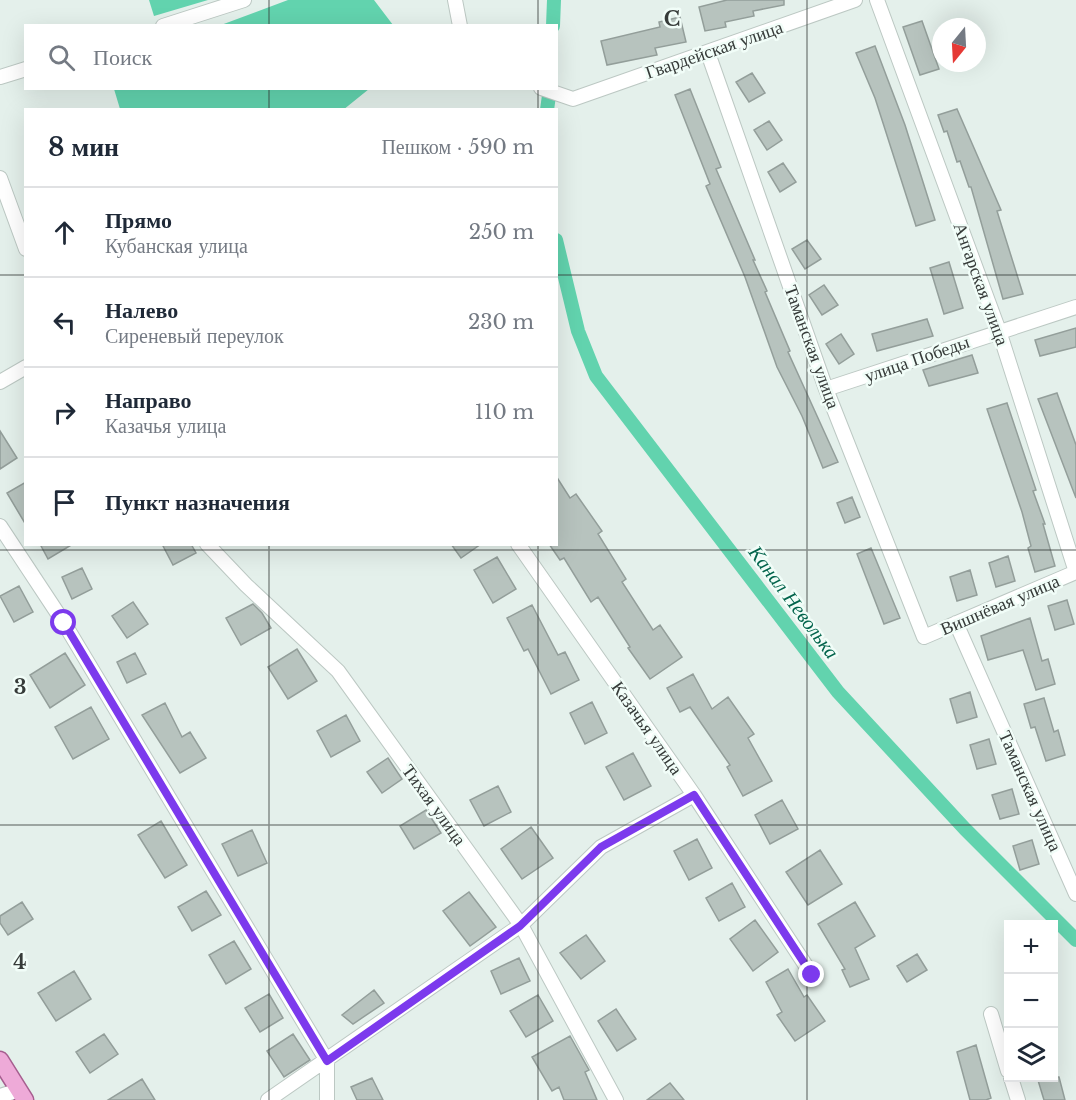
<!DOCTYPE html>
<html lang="ru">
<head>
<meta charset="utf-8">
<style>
  :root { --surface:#fff; --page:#f2f2f3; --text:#1f2937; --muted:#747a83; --line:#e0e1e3 }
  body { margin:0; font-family:"Libre Baskerville",serif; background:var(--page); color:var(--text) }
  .controls { position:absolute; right:18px; bottom:18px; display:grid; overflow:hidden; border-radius:0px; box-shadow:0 6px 24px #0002 }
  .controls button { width:54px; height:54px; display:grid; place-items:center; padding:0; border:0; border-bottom:2px solid var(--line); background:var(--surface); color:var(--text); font:30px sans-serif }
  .compass { position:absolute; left:932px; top:18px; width:54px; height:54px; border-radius:50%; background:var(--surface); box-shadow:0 6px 24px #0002; rotate:198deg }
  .stop { position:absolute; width:18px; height:18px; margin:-14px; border:4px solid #7c3aed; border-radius:50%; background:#fff }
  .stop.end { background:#7c3aed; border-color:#fff; box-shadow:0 2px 6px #0008 }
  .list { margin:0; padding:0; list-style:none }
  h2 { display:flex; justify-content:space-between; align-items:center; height:78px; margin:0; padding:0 24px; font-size:26px }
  h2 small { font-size:20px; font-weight:400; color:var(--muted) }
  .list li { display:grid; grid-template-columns:39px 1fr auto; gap:18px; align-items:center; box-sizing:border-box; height:90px; padding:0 24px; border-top:2px solid var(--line) }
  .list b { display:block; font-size:22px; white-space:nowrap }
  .list p { margin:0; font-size:20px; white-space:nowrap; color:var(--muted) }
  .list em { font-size:20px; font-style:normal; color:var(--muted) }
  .icon { flex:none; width:33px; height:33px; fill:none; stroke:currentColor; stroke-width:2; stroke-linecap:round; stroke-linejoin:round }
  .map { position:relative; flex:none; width:1076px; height:1100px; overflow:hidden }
  .search { position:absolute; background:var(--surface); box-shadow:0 6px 24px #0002; left:24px; top:24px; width:534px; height:66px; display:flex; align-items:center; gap:15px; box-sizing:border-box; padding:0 21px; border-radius:0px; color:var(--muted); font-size:22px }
  .panel { position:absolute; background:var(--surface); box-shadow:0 6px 24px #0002; left:24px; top:108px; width:534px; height:438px; border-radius:0px }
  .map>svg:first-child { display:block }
  .water { fill:#62d3ae }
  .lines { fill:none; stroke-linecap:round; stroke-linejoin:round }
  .canal { stroke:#62d3ae; stroke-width:14 }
  .building { fill:#b7c3be; stroke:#939e9a; stroke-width:1.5 }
  .minor-casing { stroke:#bcc8c3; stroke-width:16 }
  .major-casing { stroke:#a65e8f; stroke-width:19 }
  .minor { stroke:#fff; stroke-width:14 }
  .major { stroke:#eeaad8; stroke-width:16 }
  .route { stroke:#7c3aed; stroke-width:8 }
  .grid { fill:none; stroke:#363b39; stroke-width:1.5; stroke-opacity:0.55 }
  .labels { text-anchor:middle; stroke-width:5; stroke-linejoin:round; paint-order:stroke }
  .street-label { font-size:18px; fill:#363b39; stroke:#f1fdf8 }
  .water-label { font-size:20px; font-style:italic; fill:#03644c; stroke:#f1fdf8 }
  .grid-label { font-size:20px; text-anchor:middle; font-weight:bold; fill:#363b39; stroke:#f1fdf8; stroke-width:5; stroke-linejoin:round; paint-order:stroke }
</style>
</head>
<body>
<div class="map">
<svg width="1076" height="1100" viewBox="0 0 1076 1100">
  <rect width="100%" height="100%" fill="#e4f0eb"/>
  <path class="water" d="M149,0h59l-54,16z
    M288,0h86l19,25h-172z
    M114,89v-1l255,1 -26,21 -223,-1z"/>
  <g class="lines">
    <path class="canal" d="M553,26l1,-26
      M547,110l3,-22
      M556,240l22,91 18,45 242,316 127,137 111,111"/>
  </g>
  <path class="building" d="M727,0h57v5l-31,6 1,5 -29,6 1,5 -21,4 -6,-24z
    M680,17l6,25 -31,6 2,7 -50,10 -6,-24 59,-14 -1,-5z
    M922,21l17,48 -19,6 -17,-48z
    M875,46l30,79 30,95 -19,6 -41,-128 -19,-45z
    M752,73l13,20 -16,9 -13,-20z
    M690,89l31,78 -5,2 39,91h-2l14,31 -2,1 25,59 -2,1 50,110 -15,6 -21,-52 -25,-49 -32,-90 -39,-91 4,-2 -35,-89z
    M957,109l44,101 -4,1 26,83 -20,5 -32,-112h-2l-9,-26 -3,1 -10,-31 -3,1 -6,-17z
    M769,121l13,19 -15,10 -13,-20z
    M783,163l13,19 -16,10 -12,-20z
    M807,240l14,19 -16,10 -13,-20z
    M949,262l14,46 -19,6 -14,-46z
    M824,285l14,20 -16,10 -13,-20z
    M927,319l6,17 -56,15 -5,-17z
    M1076,328v19l-36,9 -5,-16z
    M841,334l13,20 -15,10 -13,-20z
    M972,355l6,18 -49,13 -6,-16z
    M1057,393l19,52v53l-38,-99z
    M1007,403l29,87 -3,1 12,33h-2l12,42 -20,6 -7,-24 3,-2 -9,-34 -35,-103z
    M0,431l17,27 -17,11z
    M556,476l14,22 6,-4 26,37 -4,3 28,45 -4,3 31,48 7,-5 22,32 -32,22 -22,-31 2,-1 -32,-50 -7,5 -27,-44 -4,2 -11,-16h7z
    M26,482v43l-19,-32z
    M852,497l8,20 -15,6 -8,-20z
    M40,544h33l-25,15z
    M162,544h29l5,9 -23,12z
    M451,544h30l-20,14z
    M871,548l29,70 -16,6 -27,-70z
    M1008,556l7,25 -19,6 -7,-24z
    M497,557l19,32 -23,14 -19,-33z
    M82,568l10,21 -20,10 -10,-22z
    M970,570l7,25 -20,6 -7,-24z
    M19,586l14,26 -19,10 -14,-26z
    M1067,600l7,24 -19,6 -7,-24z
    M133,602l15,22 -21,14 -15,-22z
    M253,604l9,9 9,15 -30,17 -15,-27z
    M532,605l26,50 7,-3 14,28 -28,14 -23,-45 -4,2 -17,-33z
    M1030,618l12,43 6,-2 7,25 -19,6 -13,-40 -35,10 -7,-24z
    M297,649l20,32 -29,18 -20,-32z
    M65,653l20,32 -35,23 -20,-33z
    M135,653l11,21 -19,9 -10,-21z
    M693,674l19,35 16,-12 26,37 -6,4 24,43 -29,15 -16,-29 3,-2 -40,-58 -10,5 -13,-24z
    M970,692l7,25 -20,6 -7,-24z
    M1044,698l10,34 4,-2 7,25 -19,6 -11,-34 -4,1 -7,-24z
    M592,702l15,31 -22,11 -15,-31z
    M165,703l17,34 8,-5 16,26 -26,15 -38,-58z
    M91,707l18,32 -36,20 -18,-32z
    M346,715l14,26 -29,16 -14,-26z
    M989,739l7,25 -19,5 -7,-24z
    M633,753l18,33 -27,14 -18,-33z
    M388,758l14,21 -20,14 -15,-21z
    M498,786l13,26 -27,14 -14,-26z
    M1012,789l7,25 -19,5 -8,-24z
    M782,800l16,29 -28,15 -15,-29z
    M426,810l15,23 -27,16 -14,-23z
    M161,821l26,44 -22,13 -27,-43z
    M531,827l22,31 -31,21 -21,-30z
    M252,830l15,33 -29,13 -16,-32z
    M697,839l15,29 -23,12 -15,-29z
    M1032,840l7,24 -19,6 -7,-24z
    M820,850l22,34 -34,21 -22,-33z
    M732,883l13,24 -26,14 -13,-23z
    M206,891l15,24 -29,16 -14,-24z
    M469,892l27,35 -26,19 -27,-35z
    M22,902l11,17 -25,16 -8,-12v-7z
    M855,902l20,34 -20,12 14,31 -19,8 -8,-17 3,-1 -27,-45z
    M755,920l23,32 -25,19 -23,-32z
    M586,935l19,26 -24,18 -21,-26z
    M234,941l17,28 -25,15 -17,-29z
    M917,954l10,16 -20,12 -10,-16z
    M519,958l11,23 -29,13 -10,-23z
    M788,969l16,28 3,-2 18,26 -30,20 -18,-26 5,-3 -16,-30z
    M74,971l17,28 -35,22 -18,-28z
    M374,990l10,13 -31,21 -11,-9z
    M269,994l14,24 -23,14 -15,-24z
    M538,995l15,26 -27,16 -16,-26z
    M616,1009l20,30 -19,12 -19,-30z
    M104,1034l14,20 -28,19 -14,-21z
    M293,1034l17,26 -26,17 -17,-26z
    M570,1036l19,34 -4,2 12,28h-33l-5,-13 -7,4 -20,-34z
    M976,1045l15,53 -5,2h-16l-13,-48z
    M1037,1077h22l6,23h-21z
    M372,1078l11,22h-26l-6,-13z
    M142,1079l13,21h-47z
    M670,1083l14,17h-37z"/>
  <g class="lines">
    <defs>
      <path id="minor" d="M455,0l5,26
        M877,0l122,331 77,241
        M163,26l81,-26
        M708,53l118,336 98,248 152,-65
        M0,77l26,-8
        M541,88l32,11 282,-99
        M0,178l26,71
        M0,382l26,-15
        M826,389l250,-82
        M0,526l64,97 263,438v39
        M207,544l39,41 92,86 183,254 95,175
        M518,544l176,251 118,180
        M956,623l120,271
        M991,1014l17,57
        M1011,1078l7,22
        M0,1096l19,-6
        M268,1100l253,-175 80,-78 93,-52"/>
      <path id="major" d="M0,1060l25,40"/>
    </defs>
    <use href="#minor" class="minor-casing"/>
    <use href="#major" class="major-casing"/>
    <use href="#minor" class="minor"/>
    <use href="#major" class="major"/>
  </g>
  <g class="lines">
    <path class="route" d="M64,623l263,438 193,-135 81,-79 93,-52 118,180"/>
  </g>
  <path class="grid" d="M269,0v26M538,0v26M807,0v1100M269,88v22M538,88v22M0,275h26M556,275h520M269,544v556M538,544v556M0,550h1076M0,825h1076"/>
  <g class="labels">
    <g class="street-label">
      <text transform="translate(714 50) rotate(-19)" y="6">Гвардейская улица</text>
      <text transform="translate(981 284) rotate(70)" y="6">Ангарская улица</text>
      <text transform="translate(812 347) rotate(70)" y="6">Таманская улица</text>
      <text transform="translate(917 359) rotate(-19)" y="6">улица Победы</text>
      <text transform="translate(1000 605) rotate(-23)" y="6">Вишнёвая улица</text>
      <text transform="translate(647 728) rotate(55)" y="6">Казачья улица</text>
      <text transform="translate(1030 791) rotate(66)" y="6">Таманская улица</text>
      <text transform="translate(434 805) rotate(54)" y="6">Тихая улица</text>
    </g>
    <g class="water-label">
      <text transform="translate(794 602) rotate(53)" y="7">Канал Неволька</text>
    </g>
  </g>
  <g class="grid-label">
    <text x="672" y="26">C</text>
    <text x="20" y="694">3</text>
    <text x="20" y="969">4</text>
  </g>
</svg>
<div class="controls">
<button>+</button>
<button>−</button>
<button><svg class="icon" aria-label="layers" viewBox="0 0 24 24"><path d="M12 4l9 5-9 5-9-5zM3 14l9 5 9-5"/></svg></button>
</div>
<svg class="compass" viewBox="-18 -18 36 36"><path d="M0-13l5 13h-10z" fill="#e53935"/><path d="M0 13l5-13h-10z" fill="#747a83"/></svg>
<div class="stop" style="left:64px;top:623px"></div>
<div class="stop end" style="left:812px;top:975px"></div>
<div class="search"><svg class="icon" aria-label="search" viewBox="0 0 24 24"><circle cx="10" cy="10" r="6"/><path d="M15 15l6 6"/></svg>Поиск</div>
<section class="panel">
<h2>8 мин<small>Пешком · 590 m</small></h2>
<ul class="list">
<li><svg class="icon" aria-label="ahead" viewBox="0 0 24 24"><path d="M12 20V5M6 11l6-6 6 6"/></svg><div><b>Прямо</b><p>Кубанская улица</p></div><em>250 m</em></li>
<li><svg class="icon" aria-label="left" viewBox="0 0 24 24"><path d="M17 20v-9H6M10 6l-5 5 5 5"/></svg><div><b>Налево</b><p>Сиреневый переулок</p></div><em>230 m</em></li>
<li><svg class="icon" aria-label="right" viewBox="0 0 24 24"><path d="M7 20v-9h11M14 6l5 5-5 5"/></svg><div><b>Направо</b><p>Казачья улица</p></div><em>110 m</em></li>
<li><svg class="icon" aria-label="arrive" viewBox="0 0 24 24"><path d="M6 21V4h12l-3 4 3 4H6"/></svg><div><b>Пункт назначения</b></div></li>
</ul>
</section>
</div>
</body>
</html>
